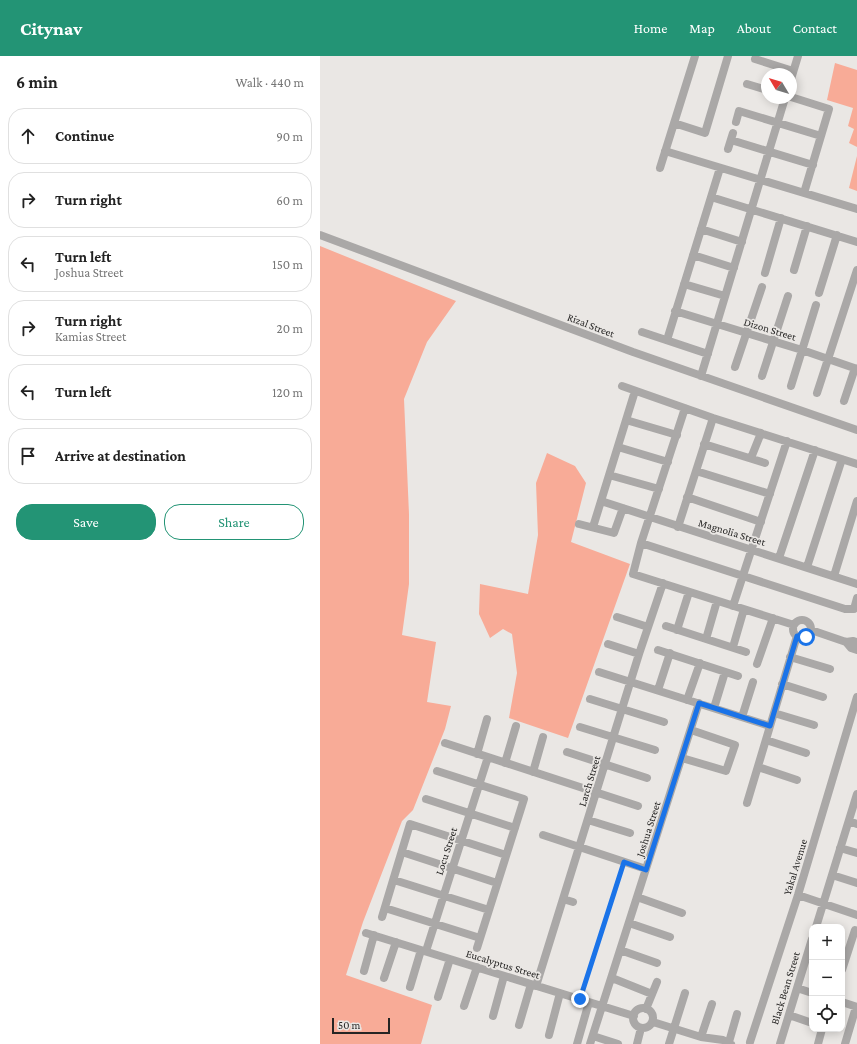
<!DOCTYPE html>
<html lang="en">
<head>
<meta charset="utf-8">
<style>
  :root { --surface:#fff; --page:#f2f2f2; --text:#222; --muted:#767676; --line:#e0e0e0; --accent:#239475 }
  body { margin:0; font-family:"Crimson Pro",serif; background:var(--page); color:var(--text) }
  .controls { position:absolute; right:12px; bottom:12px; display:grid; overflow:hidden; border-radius:8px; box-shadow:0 2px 10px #0003 }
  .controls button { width:36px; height:36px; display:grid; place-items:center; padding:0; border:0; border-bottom:1px solid var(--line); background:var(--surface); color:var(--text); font:20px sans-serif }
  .compass { position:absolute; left:441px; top:12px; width:36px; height:36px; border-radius:50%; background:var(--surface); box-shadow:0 2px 10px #0003; rotate:308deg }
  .scale { position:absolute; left:12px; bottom:10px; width:58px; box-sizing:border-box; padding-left:4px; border:2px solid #262524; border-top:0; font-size:11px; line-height:14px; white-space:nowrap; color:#262524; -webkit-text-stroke:3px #eae7e4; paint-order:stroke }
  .stop { position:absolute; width:12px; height:12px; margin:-9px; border:3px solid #1a73e8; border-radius:50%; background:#fff }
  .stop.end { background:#1a73e8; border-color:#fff; box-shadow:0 1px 4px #0008 }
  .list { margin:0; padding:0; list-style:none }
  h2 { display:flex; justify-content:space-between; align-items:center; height:52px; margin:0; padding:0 16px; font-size:17px }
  h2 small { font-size:13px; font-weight:400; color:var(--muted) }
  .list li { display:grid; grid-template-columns:26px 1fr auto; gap:12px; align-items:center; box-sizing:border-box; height:56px; margin:0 8px 8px; padding:0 8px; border:1px solid var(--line); border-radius:16px }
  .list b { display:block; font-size:15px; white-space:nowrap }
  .list p { margin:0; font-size:13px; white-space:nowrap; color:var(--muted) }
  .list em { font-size:13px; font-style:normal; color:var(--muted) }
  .actions { display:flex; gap:8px; padding:12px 16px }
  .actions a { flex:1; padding:9px 0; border:1px solid var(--accent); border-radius:16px; text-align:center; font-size:14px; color:var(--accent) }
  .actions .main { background:var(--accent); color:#fff }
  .icon { flex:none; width:22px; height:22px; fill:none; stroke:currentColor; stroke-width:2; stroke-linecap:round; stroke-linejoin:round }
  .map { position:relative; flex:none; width:537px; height:988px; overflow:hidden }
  header { display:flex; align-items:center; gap:24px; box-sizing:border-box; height:56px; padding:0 20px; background:var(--accent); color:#fff }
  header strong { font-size:19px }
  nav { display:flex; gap:22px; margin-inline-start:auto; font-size:14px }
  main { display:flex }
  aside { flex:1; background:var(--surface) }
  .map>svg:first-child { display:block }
  .green { fill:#f8ab97 }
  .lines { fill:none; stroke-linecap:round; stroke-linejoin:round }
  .path { stroke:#858381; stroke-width:1.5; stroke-dasharray:3 3; stroke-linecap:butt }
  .minor { stroke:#aaa8a7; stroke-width:8 }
  .route { stroke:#1a73e8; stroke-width:5 }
  .labels { text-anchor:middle; stroke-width:3.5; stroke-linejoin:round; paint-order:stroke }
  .street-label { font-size:11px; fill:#262524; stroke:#eae7e4 }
</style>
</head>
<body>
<header>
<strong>Citynav</strong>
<nav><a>Home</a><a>Map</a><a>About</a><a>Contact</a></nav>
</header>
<main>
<aside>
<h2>6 min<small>Walk · 440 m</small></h2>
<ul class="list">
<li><svg class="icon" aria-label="ahead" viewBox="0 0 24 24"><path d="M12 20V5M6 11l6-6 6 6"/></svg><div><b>Continue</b></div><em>90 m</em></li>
<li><svg class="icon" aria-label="right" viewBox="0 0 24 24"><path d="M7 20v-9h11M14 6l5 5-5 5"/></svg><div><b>Turn right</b></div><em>60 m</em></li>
<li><svg class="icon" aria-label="left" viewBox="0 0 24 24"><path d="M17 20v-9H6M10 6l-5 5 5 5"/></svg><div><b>Turn left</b><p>Joshua Street</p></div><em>150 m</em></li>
<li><svg class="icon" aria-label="right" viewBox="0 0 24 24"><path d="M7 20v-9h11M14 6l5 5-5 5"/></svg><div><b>Turn right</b><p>Kamias Street</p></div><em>20 m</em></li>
<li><svg class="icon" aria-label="left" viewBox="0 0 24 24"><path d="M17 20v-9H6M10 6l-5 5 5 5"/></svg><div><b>Turn left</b></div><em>120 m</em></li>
<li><svg class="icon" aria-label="arrive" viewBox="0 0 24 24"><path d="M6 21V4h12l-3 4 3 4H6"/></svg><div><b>Arrive at destination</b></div></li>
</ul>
<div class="actions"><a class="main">Save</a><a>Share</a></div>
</aside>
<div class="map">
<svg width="537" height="988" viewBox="0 0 537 988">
  <rect width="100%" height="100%" fill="#eae7e4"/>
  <path class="green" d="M515,7l22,7v77l-8,-4 5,-14 -6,-3 5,-18 -26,-8z
    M537,100v35l-8,-3z
    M0,190l136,55 -29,41 -23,57 5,115v70l-7,51 34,7 -9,60 24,4 -6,23 -32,81 -11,11 -39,101 -17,53 86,30 -11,39h-101z
    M227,397l28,13 11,17 -15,59 59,22 -62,174 -59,-20 8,-45 -5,-39 -9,-5 -13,9 -11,-24 1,-30 48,10 10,-59 -2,-52z"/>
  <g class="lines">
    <path class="path" d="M262,936l40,-122"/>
    <path class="minor" d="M435,3l38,12
      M471,23l7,-23
      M427,28l20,6
      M471,41l38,12 -25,84
      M416,66l3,-11 82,25
      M354,67l31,10 23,-77
      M411,84l82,25
      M408,93l5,-16
      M345,95l192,58
      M340,112l35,-112
      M391,141l146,45
      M381,173l41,13
      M0,179l313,117 224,78
      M373,199l41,13
      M474,214l13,-44
      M445,217l16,-55
      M364,228l41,12
      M499,237l18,-58
      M355,255l127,39 55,19
      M322,276l66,22
      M347,284l53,-172
      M415,311l27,-80
      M381,320l84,-278
      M442,320l26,-80
      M302,330l91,32 144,46
      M471,330l25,-81
      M497,337l40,-123
      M524,345l11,-33
      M365,352l-44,135 -8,31 161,51
      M306,364l51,15
      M384,388l61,19
      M298,391l50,15
      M431,402l10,-25
      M376,415l74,23
      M289,419l50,14
      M367,441l74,25
      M281,445l256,83
      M259,468l35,9 9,-25
      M273,471l42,-136
      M358,471l35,-109
      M321,487l204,66h9l3,-11
      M459,502l36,-108
      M487,511l35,-108
      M514,520l23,-75
      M413,550l54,-165
      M297,561l31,10
      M473 573a9 9 0 1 1 18 0a9 9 0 1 1-18 0Z
      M346,570l80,26
      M357,574l12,-38
      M491,574l35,12 7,-1 4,1
      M386,583l11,-38
      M526,586l5,6 6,2
      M288,588l31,10
      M413,591l11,-38
      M338,594l80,26
      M470,601l40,12
      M437,608l16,-46
      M279,616l171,54
      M462,628l41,13
      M338,634l12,-37
      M270,643l74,23
      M367,644l13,-37
      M394,652l11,-36
      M454,657l40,12
      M422,661l11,-35
      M260,671l75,23
      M446,684l40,13
      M125,687l193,63
      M247,696l80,26
      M157,698l10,-35
      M362,702l44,13 9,-26 -44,-15
      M185,707l11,-37
      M438,711l39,13
      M117,715l87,28 -47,149
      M213,716l10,-35
      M106,743l89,29
      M427,747l50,-167
      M268,764l42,13
      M529,765l8,3
      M223,779l103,34
      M520,792l17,5
      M82,796l95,31
      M512,819l25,8
      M74,824l95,30
      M478,839l59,20
      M317,841l45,16
      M243,843l10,3
      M65,852l95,30
      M62,861l28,-93 96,31
      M309,867l41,14
      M496,871l41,-133
      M46,877l268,83
      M300,894l37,13
      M106,895l62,-194
      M522,914l13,-40
      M44,915l10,-36
      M64,922l12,-36
      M292,922l40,16
      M216,930l103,-332 24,-71
      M90,931l11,-37
      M477,932l15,5
      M118,941l12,-38
      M522,946l15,5
      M144,950l13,-39
      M313 962a10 10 0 1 1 20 0a10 10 0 1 1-20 0Z
      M326,953l11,-27
      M469,959l23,8
      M173,960l11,-40
      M333,966l48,15 22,3 8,4
      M199,969l12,-41
      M229,979l11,-42
      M273,980l25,8
      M381,981l11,-33
      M409,986l8,-28
      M430,986l48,-147 59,-198
      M257,988l12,-42
      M270,988l109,-341
      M317,988l4,-16
      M349,988l16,-51
      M460,988l32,-105
      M498,988l4,-15
      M525,988l11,-37"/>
  </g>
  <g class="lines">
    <path class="route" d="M260,943l44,-137 22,8 53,-167 71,23 27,-90 4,1h5"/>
  </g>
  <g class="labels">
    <g class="street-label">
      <text transform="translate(271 269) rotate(21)" y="4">Rizal Street</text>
      <text transform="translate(450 273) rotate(17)" y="4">Dizon Street</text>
      <text transform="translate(412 476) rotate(17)" y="4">Magnolia Street</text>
      <text transform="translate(269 725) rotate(-73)" y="4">Larch Street</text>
      <text transform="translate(328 773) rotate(-72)" y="4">Joshua Street</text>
      <text transform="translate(126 795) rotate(-72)" y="4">Locu Street</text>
      <text transform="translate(475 811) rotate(-73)" y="4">Yakal Avenue</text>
      <text transform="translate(183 908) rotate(17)" y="4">Eucalyptus Street</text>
      <text transform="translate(465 932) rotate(-73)" y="4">Black Bean Street</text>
    </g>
  </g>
</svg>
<div class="controls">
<button>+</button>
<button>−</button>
<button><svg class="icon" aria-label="locate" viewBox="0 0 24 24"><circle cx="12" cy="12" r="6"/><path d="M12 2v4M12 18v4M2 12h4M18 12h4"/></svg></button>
</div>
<svg class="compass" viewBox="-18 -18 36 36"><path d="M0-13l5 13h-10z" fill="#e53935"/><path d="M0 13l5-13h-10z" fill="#767676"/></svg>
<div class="scale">50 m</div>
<div class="stop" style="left:486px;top:581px"></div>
<div class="stop end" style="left:260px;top:943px"></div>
</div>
</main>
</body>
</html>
